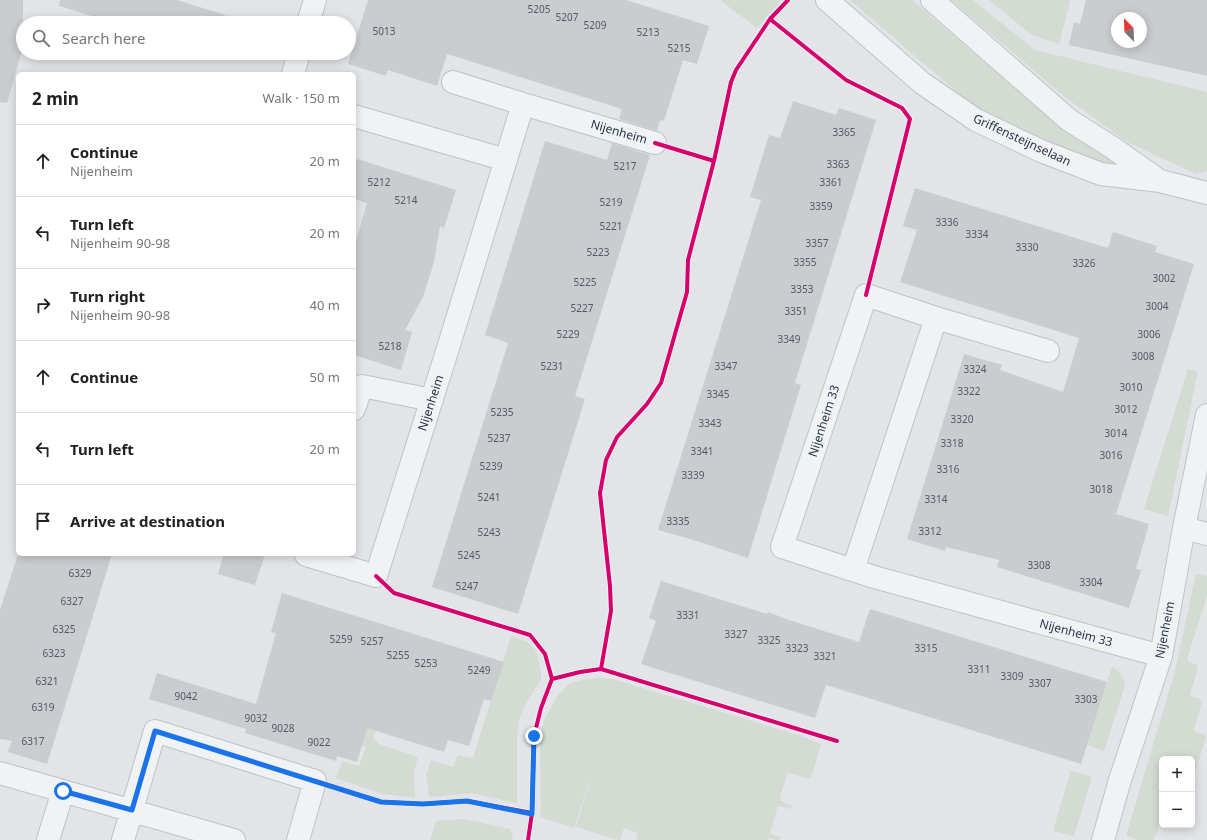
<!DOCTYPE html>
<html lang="en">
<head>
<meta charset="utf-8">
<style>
  :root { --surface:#fff; --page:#f6f6f6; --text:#202124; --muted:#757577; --line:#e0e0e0 }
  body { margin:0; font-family:"Noto Sans",sans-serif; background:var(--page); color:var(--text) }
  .controls { position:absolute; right:12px; bottom:12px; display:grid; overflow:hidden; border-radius:6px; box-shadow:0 2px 10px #0003 }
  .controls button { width:36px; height:36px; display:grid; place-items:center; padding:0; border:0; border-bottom:1px solid var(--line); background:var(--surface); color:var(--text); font:20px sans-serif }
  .compass { position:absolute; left:1111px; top:12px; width:36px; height:36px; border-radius:50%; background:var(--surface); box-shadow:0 2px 10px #0003; rotate:337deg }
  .stop { position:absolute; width:12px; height:12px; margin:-9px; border:3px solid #1a73e8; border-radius:50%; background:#fff }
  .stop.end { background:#1a73e8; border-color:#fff; box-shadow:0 1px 4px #0008 }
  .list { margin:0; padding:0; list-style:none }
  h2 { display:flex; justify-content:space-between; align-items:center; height:52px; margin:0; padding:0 16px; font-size:17px }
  h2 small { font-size:13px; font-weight:400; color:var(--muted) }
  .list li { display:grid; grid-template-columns:26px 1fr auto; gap:12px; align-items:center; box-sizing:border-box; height:72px; padding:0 16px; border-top:1px solid var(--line) }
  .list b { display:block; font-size:15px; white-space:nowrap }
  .list p { margin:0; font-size:13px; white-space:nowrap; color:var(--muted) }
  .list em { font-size:13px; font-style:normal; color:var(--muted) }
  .icon { flex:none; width:22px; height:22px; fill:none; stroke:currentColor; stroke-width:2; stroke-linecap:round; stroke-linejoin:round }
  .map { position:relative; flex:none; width:1207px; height:840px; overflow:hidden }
  .search { position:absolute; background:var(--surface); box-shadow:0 2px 10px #0003; left:16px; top:16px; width:340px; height:44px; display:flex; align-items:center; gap:10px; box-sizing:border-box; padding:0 14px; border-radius:22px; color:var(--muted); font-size:15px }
  .panel { position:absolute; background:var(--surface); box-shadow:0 2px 10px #0003; left:16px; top:72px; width:340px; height:484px; border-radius:6px }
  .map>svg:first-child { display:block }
  .green { fill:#d3dbd2 }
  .building { fill:#cacccf; fill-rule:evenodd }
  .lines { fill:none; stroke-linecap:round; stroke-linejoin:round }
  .minor-casing { stroke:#c0c2c5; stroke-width:24 }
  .minor { stroke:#f1f2f4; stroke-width:22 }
  .cycleway-casing { stroke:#f0f3f7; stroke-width:6 }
  .cycleway { stroke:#d6006c; stroke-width:4 }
  .route { stroke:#1a73e8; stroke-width:5 }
  .labels { text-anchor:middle; stroke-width:3.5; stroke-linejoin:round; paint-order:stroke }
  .number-label { font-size:10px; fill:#525a65 }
  .street-label { font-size:12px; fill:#293341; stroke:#f0f3f7 }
</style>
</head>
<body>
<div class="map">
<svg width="1207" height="840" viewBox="0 0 1207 840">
  <rect width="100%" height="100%" fill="#e2e4e7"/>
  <path class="green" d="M720,0h61l-24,28z
    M850,0h62l100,86 55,46 50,29 -2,7 -54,-16 -61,-30 -37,-25 -39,-33z
    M951,0h22l62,50 172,42v79l-11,3 -69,-32 -62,-45z
    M989,0h81l-11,44 -27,-9z
    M1188,369l10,2 -30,145 -24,-7z
    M1196,574l11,2v20l-20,63 2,3 8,3 1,3 -8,26 2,3 8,2 2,3 -8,27 2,3 8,2 2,3 -14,46v-24h-30v59l-8,22h-15l-13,-4 49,-165z
    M511,636l18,7 6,6 3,8 3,15v7l-15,25 -7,16 -2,19v64l-46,-10 -42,4 -3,-22 5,-15 22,7 5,-12 15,3z
    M1112,667c8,4 11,10 13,18l-21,66 -17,-6z
    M598,678l15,1 185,56 23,9 -10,34 -2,1 -19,-6 -3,1 -7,24 1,3 10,4 1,2 -2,2 -12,-3 -8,26 1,2 9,3 1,2 -4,1 -8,-2 -2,2h-131l2,-7 -14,-5 -4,12h-2l-42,-13 16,-55 -18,56 -34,-11 1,-8 -1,-69 4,-20 14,-25 12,-12 12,-3z
    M353,724l23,7 -3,7 6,6 39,13 -4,14 1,27 -32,-4 -47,-16 6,-17 17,5 7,-19 -17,-7z
    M1069,770l23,7 -18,59 -21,-5 17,-58z
    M463,819l47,10 3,6 -1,5h-82l6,-19z"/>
  <path class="building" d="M0,0h23v47l-16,56 -7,-1z
    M60,0h117l48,15 -2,8h-108l-56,-17z
    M368,0h258l83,26 -12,38 -14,-4 -19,61 -4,-1 -3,11 -38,-12 3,-10 -175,-55 -10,32 -49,-16 -2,6 -38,-12z
    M1086,0h121v76l-138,-31 5,-23 6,2zM1117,18h24v24h-24z
    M793,101l43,14 3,-7 37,12 -81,263 6,2 -16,52 -37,121 -51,-17 -39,-11 103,-330 -11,-3 19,-62 11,3z
    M545,141l62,19 5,-17 38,12 -75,241 10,3 -67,215 -86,-27 76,-244 -23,-8z
    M354,158l102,32 -12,38 -4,-2 -6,36 -11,35 -18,33 7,2 -11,38 -47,-15v-107l13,-45 -13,-4z
    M915,188l193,60 5,-16 44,14 -2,6 39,12 -78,250 33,10 -13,45 5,1 -12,38 -132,-41 2,-7 -53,-13 -1,4 -38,-12 57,-185 38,11 -2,5 63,22 16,-54 -179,-56 17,-52 -14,-4z
    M18,554h94l-65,210 -39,-12 4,-11 -12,-2v-129z
    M224,554h41l-10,31 -37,-11z
    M661,581l106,33 1,-2 21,8 70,22 11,-33 237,73 -26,82 -255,-79 -11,33 -174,-54 15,-43 -7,-3z
    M282,593l222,69 -13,39 -7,-2 -15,47 -21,-6 -4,12 -77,-24 -10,34 -20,-6 -1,5 -91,-28 1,-4 -97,-30 8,-26 99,31 20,-71 -5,-1z"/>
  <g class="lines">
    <defs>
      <path id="minor" d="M827,0l95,83 54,37 65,31 60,23 59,7 47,12
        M932,0l137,120 44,28 44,31
        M308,23l7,-23
        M293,74l6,-21
        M453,82l70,22
        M354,116l152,44
        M1048,351l-112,-33 -70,-23 -84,252 92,30 287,79
        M354,409l8,-23 70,14
        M1184,528l23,6
        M307,554l-1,1 70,21 73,-231 74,-241 132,39
        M853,570l83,-252
        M0,773l234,67
        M48,840l15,-49
        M123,840l32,-109 160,50 -17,59
        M1103,840l17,-60 41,-124 23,-128 23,-113"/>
    </defs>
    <use href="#minor" class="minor-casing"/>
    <use href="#minor" class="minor"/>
    <defs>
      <path id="cycleway" d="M770,19l76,61 56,28 8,11 -44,176
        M655,143l59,18
        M376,576l18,17 136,42 15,19 7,25 -11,29 -7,28 -2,77 -4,27
        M601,669l10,-58 -1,-25 -10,-93 6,-33 11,-23 30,-33 14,-21 26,-91 1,-32 26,-99 17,-79 5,-12 34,-51 18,-19
        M552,679l28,-7 21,-3 236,72
        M315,781l66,21 42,2 44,-3 65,12"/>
    </defs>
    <use href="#cycleway" class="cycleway-casing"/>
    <use href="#cycleway" class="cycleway"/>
  </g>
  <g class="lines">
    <path class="route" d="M63,791l69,19 23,-79 226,71 42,2 44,-3 65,13 2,-78"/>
  </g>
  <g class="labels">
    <g class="number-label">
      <text x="539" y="13">5205</text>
      <text x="567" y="21">5207</text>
      <text x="595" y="29">5209</text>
      <text x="384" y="35">5013</text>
      <text x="648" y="36">5213</text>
      <text x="679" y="52">5215</text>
      <text x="844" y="136">3365</text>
      <text x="838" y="168">3363</text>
      <text x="625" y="170">5217</text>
      <text x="379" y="186">5212</text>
      <text x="831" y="186">3361</text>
      <text x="406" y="204">5214</text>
      <text x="611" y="206">5219</text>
      <text x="821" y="210">3359</text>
      <text x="947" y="226">3336</text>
      <text x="611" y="230">5221</text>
      <text x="977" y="238">3334</text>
      <text x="817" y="247">3357</text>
      <text x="1027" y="251">3330</text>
      <text x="598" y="256">5223</text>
      <text x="805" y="266">3355</text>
      <text x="1084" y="267">3326</text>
      <text x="1164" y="282">3002</text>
      <text x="585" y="286">5225</text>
      <text x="802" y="293">3353</text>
      <text x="1157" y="310">3004</text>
      <text x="582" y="312">5227</text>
      <text x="796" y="315">3351</text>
      <text x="568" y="338">5229</text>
      <text x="1149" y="338">3006</text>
      <text x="789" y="343">3349</text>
      <text x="390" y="350">5218</text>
      <text x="1143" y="360">3008</text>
      <text x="552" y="370">5231</text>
      <text x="726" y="370">3347</text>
      <text x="975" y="373">3324</text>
      <text x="1131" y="391">3010</text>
      <text x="969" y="395">3322</text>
      <text x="718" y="398">3345</text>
      <text x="1126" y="413">3012</text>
      <text x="502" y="416">5235</text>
      <text x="962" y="423">3320</text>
      <text x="710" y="427">3343</text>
      <text x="1116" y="437">3014</text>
      <text x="499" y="442">5237</text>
      <text x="952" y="447">3318</text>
      <text x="702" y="455">3341</text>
      <text x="1111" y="459">3016</text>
      <text x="491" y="470">5239</text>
      <text x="948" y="473">3316</text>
      <text x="693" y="479">3339</text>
      <text x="1101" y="493">3018</text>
      <text x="489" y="501">5241</text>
      <text x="936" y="503">3314</text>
      <text x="678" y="525">3335</text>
      <text x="930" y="535">3312</text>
      <text x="489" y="536">5243</text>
      <text x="469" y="559">5245</text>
      <text x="1039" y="569">3308</text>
      <text x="80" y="577">6329</text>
      <text x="1091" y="586">3304</text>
      <text x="467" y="590">5247</text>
      <text x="72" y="605">6327</text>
      <text x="688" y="619">3331</text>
      <text x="64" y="633">6325</text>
      <text x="736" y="638">3327</text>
      <text x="341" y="643">5259</text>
      <text x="769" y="644">3325</text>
      <text x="372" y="645">5257</text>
      <text x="797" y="652">3323</text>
      <text x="926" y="652">3315</text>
      <text x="54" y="657">6323</text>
      <text x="398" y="659">5255</text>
      <text x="825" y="660">3321</text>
      <text x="426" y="667">5253</text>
      <text x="979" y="673">3311</text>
      <text x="479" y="674">5249</text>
      <text x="1012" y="680">3309</text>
      <text x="47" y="685">6321</text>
      <text x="1040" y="687">3307</text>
      <text x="186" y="700">9042</text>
      <text x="1086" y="703">3303</text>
      <text x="43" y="711">6319</text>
      <text x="256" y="722">9032</text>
      <text x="283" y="732">9028</text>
      <text x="33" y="745">6317</text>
      <text x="319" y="746">9022</text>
    </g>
    <g class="street-label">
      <text transform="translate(619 132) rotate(16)" y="4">Nijenheim</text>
      <text transform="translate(1022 140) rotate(25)" y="4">Griffensteijnselaan</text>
      <text transform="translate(431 403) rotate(-72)" y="4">Nijenheim</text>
      <text transform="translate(824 421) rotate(-72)" y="4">Nijenheim 33</text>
      <text transform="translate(1165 630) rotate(-79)" y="4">Nijenheim</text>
      <text transform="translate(1076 633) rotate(15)" y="4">Nijenheim 33</text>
    </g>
  </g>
</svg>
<div class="controls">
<button>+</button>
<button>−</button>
</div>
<svg class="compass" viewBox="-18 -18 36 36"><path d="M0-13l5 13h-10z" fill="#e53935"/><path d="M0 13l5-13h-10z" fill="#757577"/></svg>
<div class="stop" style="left:63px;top:791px"></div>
<div class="stop end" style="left:534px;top:736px"></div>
<div class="search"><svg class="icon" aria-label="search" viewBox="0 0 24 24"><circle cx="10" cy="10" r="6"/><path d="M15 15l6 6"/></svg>Search here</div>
<section class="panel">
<h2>2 min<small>Walk · 150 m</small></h2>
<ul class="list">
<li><svg class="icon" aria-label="ahead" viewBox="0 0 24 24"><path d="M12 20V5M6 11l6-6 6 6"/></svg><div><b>Continue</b><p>Nijenheim</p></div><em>20 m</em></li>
<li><svg class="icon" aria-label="left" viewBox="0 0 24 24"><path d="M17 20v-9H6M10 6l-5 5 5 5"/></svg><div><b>Turn left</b><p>Nijenheim 90-98</p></div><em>20 m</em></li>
<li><svg class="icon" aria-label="right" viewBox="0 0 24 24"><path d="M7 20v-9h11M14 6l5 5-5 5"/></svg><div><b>Turn right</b><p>Nijenheim 90-98</p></div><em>40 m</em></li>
<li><svg class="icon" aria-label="ahead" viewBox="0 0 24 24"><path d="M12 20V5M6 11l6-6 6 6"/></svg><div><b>Continue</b></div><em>50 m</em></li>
<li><svg class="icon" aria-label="left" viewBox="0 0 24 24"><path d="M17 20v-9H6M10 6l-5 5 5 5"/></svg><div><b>Turn left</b></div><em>20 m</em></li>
<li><svg class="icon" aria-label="arrive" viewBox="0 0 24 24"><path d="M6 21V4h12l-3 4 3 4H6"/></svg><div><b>Arrive at destination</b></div></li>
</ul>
</section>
</div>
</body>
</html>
